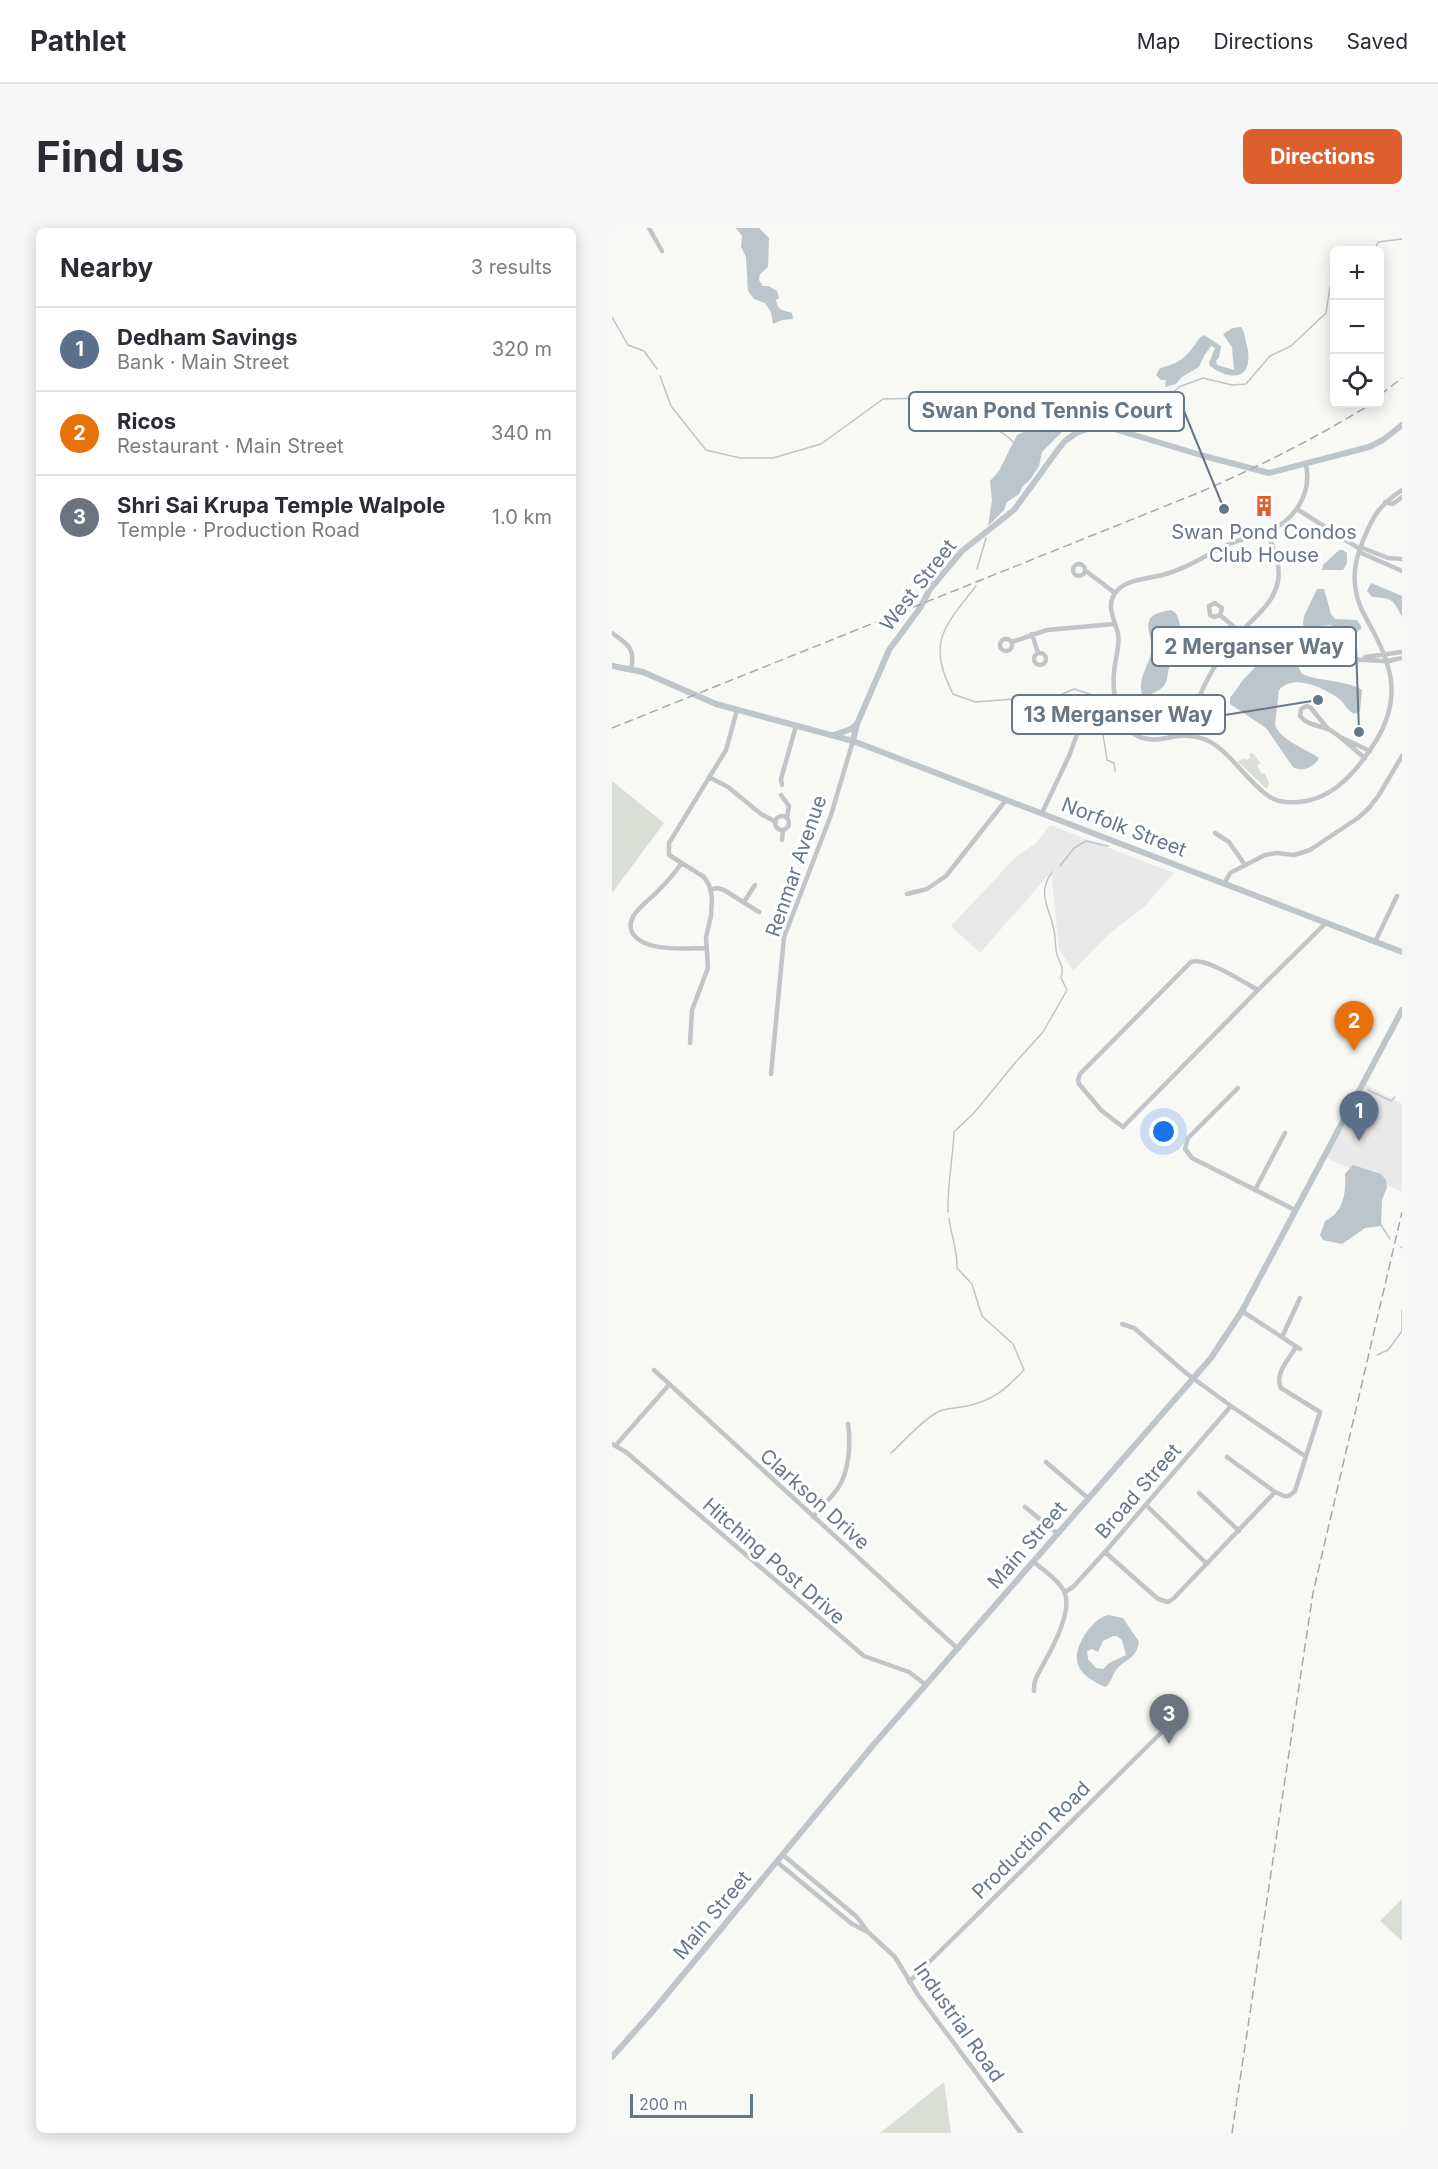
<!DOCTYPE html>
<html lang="en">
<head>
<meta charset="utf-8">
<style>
  :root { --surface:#fff; --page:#f7f7f7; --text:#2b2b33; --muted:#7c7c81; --line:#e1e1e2; --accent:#de5f2e }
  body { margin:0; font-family:Inter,sans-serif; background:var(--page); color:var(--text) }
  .controls { position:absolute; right:18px; top:18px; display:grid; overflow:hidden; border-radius:9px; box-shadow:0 3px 15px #0003 }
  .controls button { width:54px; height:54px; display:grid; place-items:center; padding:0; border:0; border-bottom:2px solid var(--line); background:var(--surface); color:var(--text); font:30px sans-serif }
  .scale { position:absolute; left:18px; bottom:15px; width:123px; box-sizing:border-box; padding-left:6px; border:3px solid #677785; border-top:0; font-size:16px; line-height:21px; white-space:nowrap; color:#677785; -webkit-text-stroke:4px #fff; paint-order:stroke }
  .you { position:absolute; left:552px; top:904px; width:21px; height:21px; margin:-15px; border:4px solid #fff; border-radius:50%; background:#1a73e8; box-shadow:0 0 0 9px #1a73e833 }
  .badge { display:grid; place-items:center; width:39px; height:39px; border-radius:50%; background:var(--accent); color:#fff; font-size:20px; font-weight:700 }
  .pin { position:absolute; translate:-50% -50px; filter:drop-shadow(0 2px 3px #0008) }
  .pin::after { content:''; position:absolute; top:32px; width:21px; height:18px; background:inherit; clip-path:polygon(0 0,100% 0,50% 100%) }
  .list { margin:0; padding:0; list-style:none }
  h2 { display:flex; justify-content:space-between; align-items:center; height:78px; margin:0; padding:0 24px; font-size:26px }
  h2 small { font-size:20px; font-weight:400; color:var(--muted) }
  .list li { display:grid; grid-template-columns:39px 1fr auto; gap:18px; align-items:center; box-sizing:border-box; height:84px; padding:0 24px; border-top:2px solid var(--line) }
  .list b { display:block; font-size:22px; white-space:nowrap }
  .list p { margin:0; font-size:20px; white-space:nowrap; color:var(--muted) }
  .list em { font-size:20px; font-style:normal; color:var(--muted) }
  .icon { flex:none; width:33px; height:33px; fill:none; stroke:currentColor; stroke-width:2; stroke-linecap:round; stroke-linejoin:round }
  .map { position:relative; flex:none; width:790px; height:1905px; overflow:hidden; border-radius:9px }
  header { display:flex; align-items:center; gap:36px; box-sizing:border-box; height:84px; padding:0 30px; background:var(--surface); border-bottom:2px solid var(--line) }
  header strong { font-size:28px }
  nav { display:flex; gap:33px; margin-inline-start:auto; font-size:21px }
  .intro { display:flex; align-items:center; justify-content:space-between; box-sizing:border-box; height:144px; padding:0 36px }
  h1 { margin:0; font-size:42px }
  .button { padding:15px 27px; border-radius:9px; background:var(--accent); color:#fff; font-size:21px; font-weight:700 }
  main { display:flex; gap:36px; padding:0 36px }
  aside { flex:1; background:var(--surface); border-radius:9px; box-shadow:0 3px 15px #0003 }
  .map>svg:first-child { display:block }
  .built { fill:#e8e9e8 }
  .green { fill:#d9ded6 }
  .water { fill:#bbc5ca; fill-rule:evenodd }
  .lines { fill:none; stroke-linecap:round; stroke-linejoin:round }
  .stream { stroke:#bbc5ca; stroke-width:1.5 }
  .street { stroke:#c1c5c8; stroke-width:4.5 }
  .secondary { stroke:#bec6cb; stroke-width:6 }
  .rail { stroke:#a2a8ae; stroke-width:1.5; stroke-dasharray:9 4.5; stroke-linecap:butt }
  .labels { text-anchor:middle; stroke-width:6; stroke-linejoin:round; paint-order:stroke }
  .poi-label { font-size:20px; fill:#677785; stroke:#fff }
  .street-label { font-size:20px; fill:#677785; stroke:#fff }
  .leader { fill:none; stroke:#677785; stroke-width:2 }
  .callout-dot { fill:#677785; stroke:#fff; stroke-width:2 }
  .callout { fill:#fff; stroke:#677785; stroke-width:2 }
  .callout-label { font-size:21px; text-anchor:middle; font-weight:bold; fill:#677785 }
</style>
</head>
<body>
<header>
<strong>Pathlet</strong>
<nav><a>Map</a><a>Directions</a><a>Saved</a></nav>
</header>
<div class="intro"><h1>Find us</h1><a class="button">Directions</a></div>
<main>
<aside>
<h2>Nearby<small>3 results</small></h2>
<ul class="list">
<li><span class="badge" style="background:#5c6f8a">1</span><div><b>Dedham Savings</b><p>Bank · Main Street</p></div><em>320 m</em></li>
<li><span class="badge" style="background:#e8710a">2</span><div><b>Ricos</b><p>Restaurant · Main Street</p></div><em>340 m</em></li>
<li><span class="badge" style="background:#6b7280">3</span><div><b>Shri Sai Krupa Temple Walpole</b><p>Temple · Production Road</p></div><em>1.0 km</em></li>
</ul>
</aside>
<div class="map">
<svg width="790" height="1905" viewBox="0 0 790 1905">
  <rect width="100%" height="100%" fill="#f8f8f5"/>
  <path class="built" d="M438,597l124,48 -29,33 -36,28 -36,37 -14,-22 -8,-77 -71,81 -29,-27 65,-69 20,-14z
    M754,857l36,19v88l-75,-34z"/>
  <path class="green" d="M641,525l8,11 -4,1 4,8 4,1 4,9 -2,6 -29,-27 6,-4 2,2 4,-2 -1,-4z
    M0,553l52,42 -52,70z
    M790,1671v42l-22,-20z
    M332,1854l7,51h-71z"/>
  <path class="water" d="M124,0h23l10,10 -1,29 -8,7 -1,6 4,6h5l9,5 2,7 -3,2c2,11 7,10 16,13l1,6 -11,1 -9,4 -2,-12 -6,-9 -11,-4 -6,-8 -2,-34 -5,-10 1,-11z
    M629,99c4,6 4,12 6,19 7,32 -13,37 -37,20l-1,-3 6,-15 -4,-2 -7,10 -5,11 -17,10 -6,7 -11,3 1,-7h-5l-5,-5 4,-7c17,-4 23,-8 34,-22 4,-5 4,-8 10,-11l17,11 -2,11 -3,4 1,4 17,5 -2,-23 -9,-13 10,-6z
    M446,177l5,3 -3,8 2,5 7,4 -27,27 -3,14 -9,14 -7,6 -4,8 -12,8 -3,8 -16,16 4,-26 -2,-19 9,-10 18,-36 9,-4 13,-15 12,-4z
    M727,322h4l4,3v10l-4,7h-21l1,-5z
    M759,355l31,13v21c-9,-18 -10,-19 -30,-20l-5,-6z
    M705,361h7l7,25 4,5 22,1 4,6v3l-6,5 -25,-9 -24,2 -3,-2 1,-9z
    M559,382c7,3 7,8 9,15 9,27 -3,22 -11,43 -2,5 -1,10 -3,14 -3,8 -16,14 -24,13 -5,-18 8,-29 10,-47 1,-8 -7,-20 -2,-29 3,-6 15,-8 21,-9z
    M677,399l9,3 -6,24 10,20c18,8 46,6 60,16l-2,21 -5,3c-8,-3 -10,-11 -17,-16 -15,-10 -44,-25 -59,-8l-4,35c6,16 30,23 44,33 -4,8 -16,15 -26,9l-27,-39 -36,-24v-6l13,-18 14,-15 22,-33z
    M741,937l28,9 5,6 1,7 -5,13 -1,26 -16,2 -23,16 -19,-4 -3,-5 5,-14c19,-9 21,-28 20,-47z
    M496,1387l15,3 16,24c-4,19 -13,16 -22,27 -5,6 -5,12 -11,18 -26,-11 -38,-24 -22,-51 6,-9 13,-18 24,-21zM501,1408h4l5,4 4,15 -17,8 -6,6 -7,-1 -8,-9 -1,-8 5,-2 6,3 5,-11z"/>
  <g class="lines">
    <path class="stream" d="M763,22l3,-8 24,-3
      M0,89l16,28 16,6 13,18
      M48,148l11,30 35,44 34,8h33l48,-14 62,-45 48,-1 28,26c21,-1 41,3 55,19
      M503,192l11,1 35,-17 18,-17 24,-9 29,7 14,-1 24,-28 21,-10 35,-33 4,-26 4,-2
      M365,341l9,-31
      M364,358c-33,42 -49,56 -23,108l22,8 39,-3 20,2 15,-1 25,-11 22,7 1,8
      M488,487l7,45 7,3 1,8
      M448,638l14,-18 12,-7 22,5
      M756,862l23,11 4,-4
      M336,984c-1,-27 5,-53 6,-80l20,-19 41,-50 28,-31 24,-42 -6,-12c3,-10 0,-13 -4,-23 -2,-7 -1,-16 -3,-24 -4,-24 -18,-36 -2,-59
      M769,997l9,14
      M789,1019l1,1
      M765,1127l11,-5 14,-19v-21
      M279,1225c12,-11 34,-36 49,-42 8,-3 19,-3 27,-5 27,-6 39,-17 57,-36l-11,-26 -31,-28 -10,-32 -15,-16c1,-16 -6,-33 -8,-50"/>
    <path class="street" d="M37,0l13,23
      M694,237c6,28 -11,55 -37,66 -12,6 -25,7 -37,12 -24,10 -41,24 -66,31 -16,5 -39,4 -50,18 -11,13 -1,28 2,42 2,13 -3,25 -4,38 -2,25 4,63 34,67 9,2 16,-1 24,-2 50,-9 61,33 95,58 9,7 21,8 32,7 36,-3 59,-33 77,-61 24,-40 18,-71 -3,-110 -7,-13 -15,-26 -17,-40 -4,-19 1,-36 8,-53 10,-24 16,-33 38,-48
      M773,274l8,2 9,-7
      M685,281l63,40
      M748,319l28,11 14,1
      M747,324l43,19
      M461 342a6 6 0 1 1 12 0a6 6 0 1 1-12 0Z
      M474,343l29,22
      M608,387l-6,2 -4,-2 -1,-9 6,-3 7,5 -2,7 20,17
      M0,405c15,11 24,15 19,35
      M420,406l6,19
      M388 417a6 6 0 1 1 12 0a6 6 0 1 1-12 0Z
      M400,414l35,-12 67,-6
      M422 431a6 6 0 1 1 12 0a6 6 0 1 1-12 0Z
      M753,429l37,-5
      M733,430l-19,-13h-6l-3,5v6c4,2 64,5 71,5 5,-1 9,-2 14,-3
      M582,484l-5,-4v-6l6,-6h4
      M716,501l-17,-21 -4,-2 -6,3 -1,7c8,10 20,9 30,14 11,6 24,20 35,28
      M577,507c6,-39 25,-73 51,-102 14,-16 34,-29 38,-52 3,-17 -5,-33 -11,-49
      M728,509l30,14
      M97,549l19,10 33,27 15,8
      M170,557l-1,-6 15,-53
      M169,567l8,11 -2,12
      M430,585l27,-57 14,-38 9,-6 24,-8
      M163 595a7 7 0 1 1 14 0a7 7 0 1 1-14 0Z
      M603,605l14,9 16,23
      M170,612l1,-10
      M69,636c-7,10 -15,19 -24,28 -7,7 -17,14 -23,23 -3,5 -5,11 -2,17 11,21 55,16 74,16
      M612,656l6,-11 35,-18 12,-2 17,2 16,-5 48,-32 11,-10 10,-13 23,-39
      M98,662l7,-2 7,2 35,22
      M295,666l20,-5 19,-13 60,-76
      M132,674l11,-17
      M763,714l22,-46
      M646,762l-135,137 -21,-16 -23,-27 -1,-4 2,-6 111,-112c15,-5 52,20 67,28l68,-67
      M78,815l2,-33 16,-42 -2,-31 5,-21 1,-19 -3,-12 -5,-8 -35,-22v-12l57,-93 11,-40
      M159,846l13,-137 47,-122 22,-74
      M626,860l-50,50 -3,11 7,9 103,52
      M643,962l30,-57
      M630,1083l58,38
      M510,1096l12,4 52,45 45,33 74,50
      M670,1109l18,-39
      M42,1142l304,279
      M0,1216l14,8 238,204 45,16 17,13
      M4,1217l52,-59
      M615,1229l48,35 9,4h5l6,-5 25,-79 -39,-24c-7,-14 8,-29 15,-41
      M434,1234l43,37
      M587,1265l40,38
      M534,1277l61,59
      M413,1279l33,27
      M201,1289c8,-10 18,-19 25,-29 11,-16 13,-44 10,-64
      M493,1324l53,47 10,3 6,-4 101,-106
      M453,1364l8,-5 32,-35 126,-146
      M422,1463c-1,-12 6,-20 11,-30 9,-16 28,-52 19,-70 -6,-12 -21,-21 -30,-29
      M171,1627l74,62 11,15 27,25 23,38 103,138
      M165,1634l75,62 16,8
      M297,1754l265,-262"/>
    <path class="secondary" d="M0,438l31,6 73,32 137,37 549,211
      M222,507l17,-6 6,-5
      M241,513l4,-17 32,-74 31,-42 10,-19 32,-38 52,-41 43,-59 8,-10 11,-8 17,-6 18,1 93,28 65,17 100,-26 14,-7 19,-15
      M0,1829l41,-46 222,-268 336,-385 31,-47 160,-301"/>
    <path class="rail" d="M768,167l22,-17
      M0,500l586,-235c60,-26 118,-55 173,-89
      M620,1905l81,-540 89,-381"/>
  </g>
  <defs>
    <symbol id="building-bare" viewBox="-9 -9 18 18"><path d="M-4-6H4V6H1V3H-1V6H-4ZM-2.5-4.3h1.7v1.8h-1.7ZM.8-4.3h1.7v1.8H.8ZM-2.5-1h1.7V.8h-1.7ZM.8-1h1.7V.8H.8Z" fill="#de5f2e" stroke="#fff" stroke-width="2.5" paint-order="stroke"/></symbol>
  </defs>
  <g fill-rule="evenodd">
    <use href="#building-bare" x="637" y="263" width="30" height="30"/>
  </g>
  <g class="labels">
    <g class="poi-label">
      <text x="652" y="311">Swan Pond Condos<tspan x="652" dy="23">Club House</tspan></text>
    </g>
    <g class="street-label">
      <text transform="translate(306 357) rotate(-52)" y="7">West Street</text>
      <text transform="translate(512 599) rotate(21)" y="7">Norfolk Street</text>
      <text transform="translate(184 638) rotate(-71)" y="7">Renmar Avenue</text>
      <text transform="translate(526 1263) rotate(-49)" y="7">Broad Street</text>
      <text transform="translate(203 1271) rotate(42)" y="7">Clarkson Drive</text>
      <text transform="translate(415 1317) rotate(-49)" y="7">Main Street</text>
      <text transform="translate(162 1333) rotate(41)" y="7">Hitching Post Drive</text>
      <text transform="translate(419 1612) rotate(-45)" y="7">Production Road</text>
      <text transform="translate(100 1687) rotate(-50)" y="7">Main Street</text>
      <text transform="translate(347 1794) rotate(55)" y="7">Industrial Road</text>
    </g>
  </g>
  <path class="leader" d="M612 281L572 183M747 504L744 418M706 472L613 487"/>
  <g class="callout-dot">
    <circle cx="612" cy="281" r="6"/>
    <circle cx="747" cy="504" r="6"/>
    <circle cx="706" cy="472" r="6"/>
  </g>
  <g class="callout">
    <rect x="297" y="164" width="275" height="39" rx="6"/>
    <rect x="540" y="399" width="204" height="39" rx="6"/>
    <rect x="400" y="467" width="213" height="39" rx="6"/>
  </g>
  <g class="callout-label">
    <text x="435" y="190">Swan Pond Tennis Court</text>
    <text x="642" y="426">2 Merganser Way</text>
    <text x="506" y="494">13 Merganser Way</text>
  </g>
</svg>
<div class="controls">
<button>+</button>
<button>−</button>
<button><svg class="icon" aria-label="locate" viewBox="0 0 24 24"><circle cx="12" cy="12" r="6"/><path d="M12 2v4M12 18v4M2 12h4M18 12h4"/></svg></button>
</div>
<div class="scale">200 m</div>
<div class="you"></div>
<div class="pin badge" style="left:747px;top:913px;background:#5c6f8a">1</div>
<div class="pin badge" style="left:742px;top:823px;background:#e8710a">2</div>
<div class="pin badge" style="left:557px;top:1516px;background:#6b7280">3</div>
</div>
</main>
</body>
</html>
